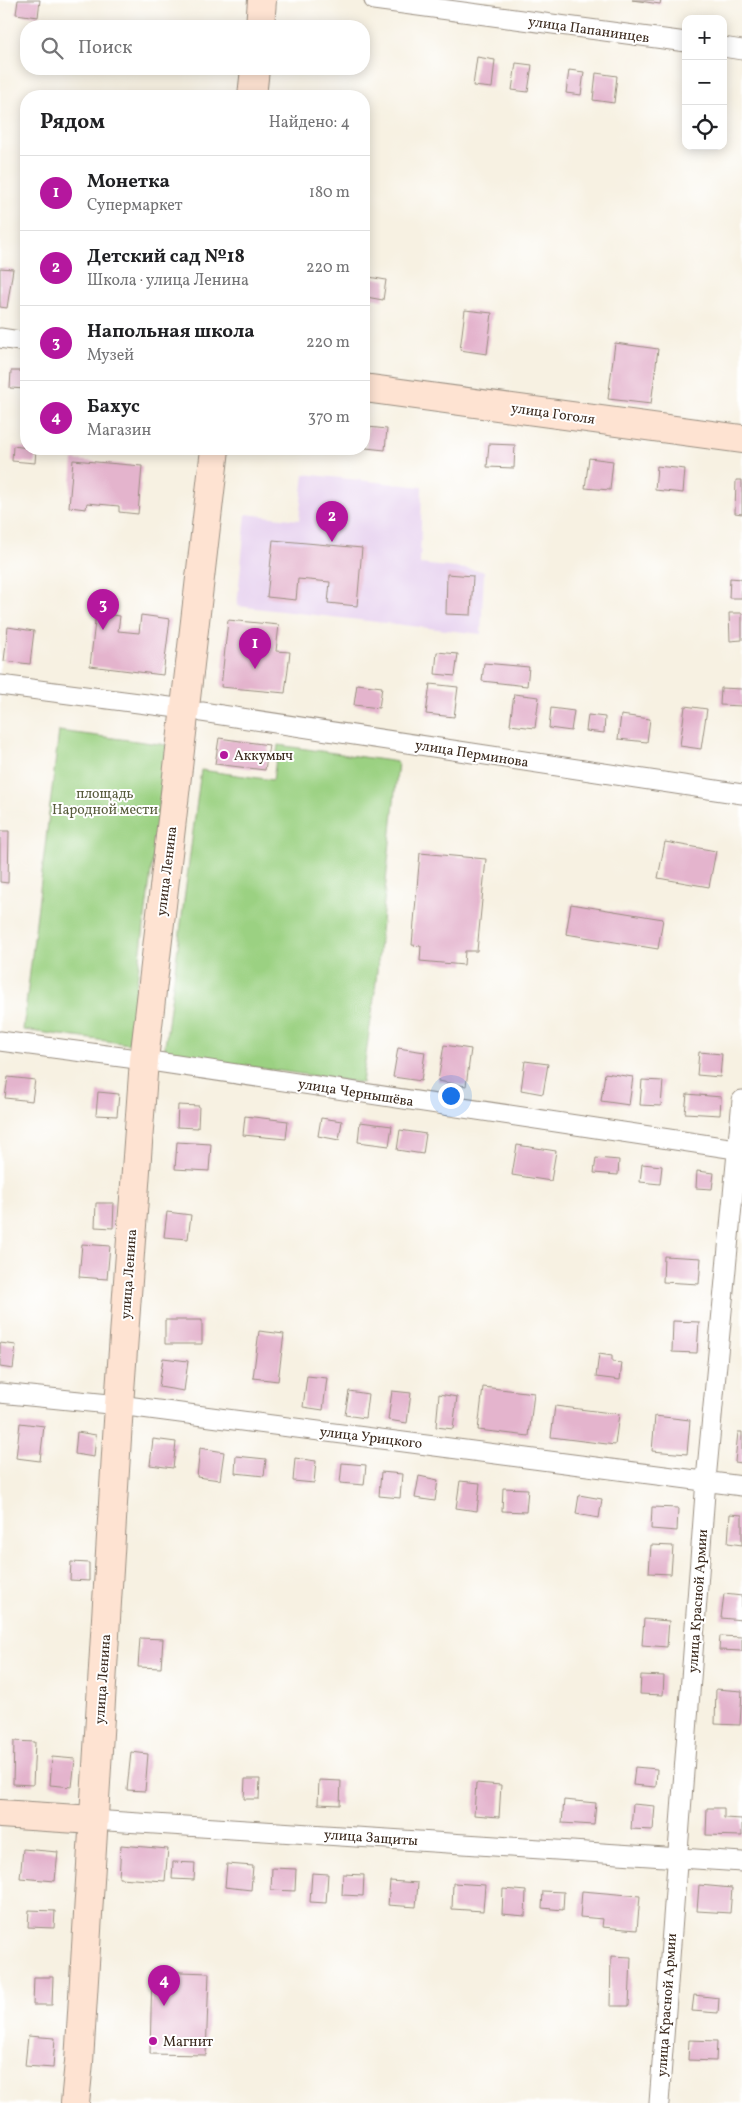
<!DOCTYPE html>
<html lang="ru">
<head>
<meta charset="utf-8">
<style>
  :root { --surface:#fff; --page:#f2f2f2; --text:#202124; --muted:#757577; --line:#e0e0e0; --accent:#b5179e }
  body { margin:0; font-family:Vollkorn,serif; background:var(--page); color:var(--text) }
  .controls { position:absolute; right:15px; top:15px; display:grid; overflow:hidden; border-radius:10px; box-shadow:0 2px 12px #0003 }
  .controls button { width:45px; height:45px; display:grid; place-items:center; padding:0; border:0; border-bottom:1px solid var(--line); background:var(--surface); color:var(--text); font:25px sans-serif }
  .you { position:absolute; left:450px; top:1095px; width:18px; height:18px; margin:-12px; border:4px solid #fff; border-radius:50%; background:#1a73e8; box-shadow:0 0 0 8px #1a73e833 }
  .badge { display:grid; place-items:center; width:32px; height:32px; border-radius:50%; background:var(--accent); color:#fff; font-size:16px; font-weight:700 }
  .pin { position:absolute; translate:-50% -41px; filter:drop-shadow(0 1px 2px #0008) }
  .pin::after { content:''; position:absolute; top:26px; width:18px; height:15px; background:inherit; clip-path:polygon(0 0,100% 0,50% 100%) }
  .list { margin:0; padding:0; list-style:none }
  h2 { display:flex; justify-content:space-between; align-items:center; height:65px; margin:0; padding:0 20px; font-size:21px }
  h2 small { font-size:16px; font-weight:400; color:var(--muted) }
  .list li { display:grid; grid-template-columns:32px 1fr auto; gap:15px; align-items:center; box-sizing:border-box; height:75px; padding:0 20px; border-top:1px solid var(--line) }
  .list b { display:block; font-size:19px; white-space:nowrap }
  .list p { margin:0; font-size:16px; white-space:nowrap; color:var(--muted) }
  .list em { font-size:16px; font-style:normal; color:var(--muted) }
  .icon { flex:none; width:28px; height:28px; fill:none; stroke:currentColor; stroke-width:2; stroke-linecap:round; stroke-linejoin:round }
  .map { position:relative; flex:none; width:742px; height:2103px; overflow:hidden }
  .search { position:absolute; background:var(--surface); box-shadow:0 2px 12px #0003; left:20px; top:20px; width:350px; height:55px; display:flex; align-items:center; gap:12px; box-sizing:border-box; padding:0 18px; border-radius:20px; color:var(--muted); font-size:19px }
  .panel { position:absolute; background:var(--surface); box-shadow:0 2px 12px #0003; left:20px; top:90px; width:350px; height:365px; border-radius:20px }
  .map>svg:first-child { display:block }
  .built { fill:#e7d2ef }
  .green { fill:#9bd182; stroke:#6b7e50 }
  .building { fill:#e4b4cd }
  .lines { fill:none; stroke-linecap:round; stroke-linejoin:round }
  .street-casing { stroke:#998e80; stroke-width:21 }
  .secondary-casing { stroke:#998e80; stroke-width:30 }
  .street { stroke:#fff; stroke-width:19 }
  .secondary { stroke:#fee3d2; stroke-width:28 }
  .poi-dot { fill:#b5179e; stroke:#fff; stroke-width:2 }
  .labels { text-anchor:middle; stroke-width:4; stroke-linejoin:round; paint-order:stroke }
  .street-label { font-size:14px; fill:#3b2a1e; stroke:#fff }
  .poi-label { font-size:14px; fill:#3b2a1e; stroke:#fff; text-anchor:start }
  .park-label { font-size:14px; fill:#585c3c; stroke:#fff }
</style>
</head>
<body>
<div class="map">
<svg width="742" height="2103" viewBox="0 0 742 2103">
  <rect width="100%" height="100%" fill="#fff"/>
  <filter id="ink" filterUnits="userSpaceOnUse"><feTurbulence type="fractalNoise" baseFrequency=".02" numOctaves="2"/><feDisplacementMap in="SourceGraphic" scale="10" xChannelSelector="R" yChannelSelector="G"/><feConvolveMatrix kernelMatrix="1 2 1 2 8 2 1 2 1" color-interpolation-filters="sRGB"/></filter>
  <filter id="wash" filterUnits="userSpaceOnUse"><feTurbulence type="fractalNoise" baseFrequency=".0096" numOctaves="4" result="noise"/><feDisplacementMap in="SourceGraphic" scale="20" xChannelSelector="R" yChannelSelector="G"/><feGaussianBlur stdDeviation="1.12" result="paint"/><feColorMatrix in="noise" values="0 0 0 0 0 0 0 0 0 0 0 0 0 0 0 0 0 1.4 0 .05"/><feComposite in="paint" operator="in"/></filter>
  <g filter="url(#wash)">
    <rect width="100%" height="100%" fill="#f7f1e2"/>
    <path class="built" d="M304,474l118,13 -2,77 64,7 -3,63 -244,-28 9,-92 53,6z"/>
    <path class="green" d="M59,731l108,14 -38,299 -106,-14z
      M278,745l120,17 -23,229 -13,92 -198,-29 37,-284 72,10z"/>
    <g id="blocks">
      <path class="building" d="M18,0h22l-2,17 -22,-3z
        M632,0h29l-1,4z
        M477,57l18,3 -3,28 -19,-2z
        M516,63l16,2 -4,27 -16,-2z
        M569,70l15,2 -3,23 -15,-2z
        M596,73l21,3 -3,27 -21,-3z
        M0,268l13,1 -6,39 -7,-1z
        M369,277l17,3 -3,20 -17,-3z
        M465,310l27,3 -5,41 -27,-4z
        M615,343l43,6 -7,55 -43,-5z
        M11,371h15v18l-16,-1z
        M368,427l19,2 -2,21 -19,-2z
        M489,444l26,1 -1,23 -27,-1z
        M13,446l23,3 -1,14 -23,-2z
        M589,458l24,3 -3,29 -25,-2z
        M73,460l69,6 -4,48 -19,-2v-6l-32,-3 -1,6 -17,-2z
        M657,466l28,3 -2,24 -28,-3z
        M736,480h6v34l-7,-1z
        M273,540l89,8 -5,58 -29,-3 2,-21 -32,-3 -2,21 -29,-3z
        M447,574l26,2 -2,39 -25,-1z
        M730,578l12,1v19h-13z
        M96,613l24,3 -2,15 21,2 2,-18 29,4 -7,56 -73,-9z
        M729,613h13v27l-12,1z
        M228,620l51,5 -3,26 14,1 -5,41 -64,-6z
        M8,627l26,4 -4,33 -26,-3z
        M437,652l21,2 -3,22 -20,-2z
        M484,663l45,4 -2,19 -45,-5z
        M357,684l25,3 -3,21 -25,-3z
        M430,684l28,3 -4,30 -28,-3z
        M721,688l21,1v17l-22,-1z
        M514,694l25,3 -4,31 -25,-3z
        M685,706l22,3 -6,40 -21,-3z
        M551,708l23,3 -3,20 -22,-3z
        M588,715l17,2 -1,16 -18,-2z
        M621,715l29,4 -3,23 -29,-3z
        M219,738l50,7 -4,25 -50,-6z
        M0,831h9l-1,52 -8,-1z
        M665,842l51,9 -7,36 -51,-9z
        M420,853l66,6 -9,92h-12l-1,14 -44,-4 1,-15 -9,-1z
        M571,904l92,15 -5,30 -92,-15z
        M444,1045l27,4 -5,37 -28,-5z
        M398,1048l27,4 -4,29 -28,-4z
        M699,1052l23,2 -2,23 -23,-2z
        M525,1061l23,3 -5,30 -22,-4z
        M605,1073l28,4 -4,28 -28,-4z
        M8,1077l27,3 -3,21 -27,-3z
        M642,1080l21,1 -2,25 -21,-1z
        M98,1092l21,2 -2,22 -21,-1z
        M687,1094l34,3 -1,18 -35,-2z
        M178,1105l21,1 -1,22 -21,-1z
        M245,1116l43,5 -2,18 -43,-4z
        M321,1118l21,3 -3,19 -21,-4z
        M360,1122l32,4 -3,20 -31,-4z
        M400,1130l26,4 -3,20 -26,-4z
        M177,1142l34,2 -2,27 -34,-2z
        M517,1145l39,6 -5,30 -39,-6z
        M596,1158l23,2 -1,15 -24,-2z
        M642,1164l20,2 -2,18 -20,-2z
        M697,1171l17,2 -2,16 -16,-1z
        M96,1203h18l-1,25 -18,-1z
        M167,1212l24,3 -3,24 -24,-2z
        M82,1244l28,2 -3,33 -28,-2z
        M664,1256l37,2 -2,26 -36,-2z
        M165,1320h37v24h-37z
        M673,1321l26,1 -2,31 -25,-1z
        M259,1331l25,3 -6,47 -25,-3z
        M0,1343l16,2 -3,24 -13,-2z
        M599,1354l13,2v6l10,1 -2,17 -24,-3z
        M163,1358l25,3 -4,30 -25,-4z
        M307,1376l20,2 -4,32 -20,-3z
        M483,1387l51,6 -5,43 -51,-6z
        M349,1391l19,3 -3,24 -20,-3z
        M392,1391l19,2 -4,30 -19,-3z
        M439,1394l18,3 -4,32 -17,-2z
        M555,1406l64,8 -4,31 -64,-8z
        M655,1416l35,4 -3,34 -35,-3z
        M20,1423l24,3 -4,35 -24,-3z
        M77,1432l19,3 -2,22 -19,-3z
        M738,1432h4v31l-7,-1z
        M153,1439l23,3 -3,26 -23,-3z
        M200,1448l24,4 -4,28 -23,-3z
        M236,1456l30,3 -2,17 -29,-3z
        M295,1458l21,3 -2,22 -21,-2z
        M342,1463l24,2 -2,20 -24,-2z
        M381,1472l21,2 -2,24 -21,-2z
        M419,1476l19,4 -3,21 -20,-3z
        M460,1481l20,2 -3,28 -21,-3z
        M503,1488l25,1 -2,23 -24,-1z
        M579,1495l23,4 -3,19 -23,-4z
        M652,1507l26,1 -1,23 -26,-2z
        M730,1514l12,1v30l-14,-2z
        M651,1545l22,1 -2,28 -22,-1z
        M71,1562l18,1v18l-19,-1z
        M724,1594l18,2v24l-21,-2z
        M644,1619l25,2 -2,26 -25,-2z
        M720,1636l22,1v14l-23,-1z
        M140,1638l23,1 -2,29 -23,-1z
        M641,1675l23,1 -1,19 -23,-1z
        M716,1689l26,2 -2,34 -25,-1z
        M14,1741l21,1 -2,43 -20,-1z
        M131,1752l17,2 -3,37 -18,-1z
        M52,1757l23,2 -3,28 -22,-2z
        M635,1767l22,2 -1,18 -23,-2z
        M245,1779h15l-1,20h-15z
        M319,1780l22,1 -1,24 -22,-1z
        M476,1783l25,2 -2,32 -25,-2z
        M564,1800l32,3 -2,22 -32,-2z
        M633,1804l22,2 -2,24 -22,-1z
        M707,1808h17v10l18,1v17l-36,-1z
        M121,1845l47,4 -3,32 -46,-3z
        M23,1849l35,3 -3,29 -35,-3z
        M173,1862l22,1 -1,17 -22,-1z
        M227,1864l26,2 -2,24 -26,-3z
        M272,1868l24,1 -1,22 -24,-1z
        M312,1873l16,1 -2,29 -16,-1z
        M343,1874l21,1 -1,21 -21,-1z
        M390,1881l28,2 -2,24 -28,-2z
        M453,1883l32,2 -2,26 -31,-2z
        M699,1885l33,3 -2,25 -33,-2z
        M503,1889l23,2 -1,25 -23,-2z
        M543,1891l21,1 -1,18 -21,-2z
        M582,1891l58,5 -3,34 -35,-3 1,-8 -23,-2z
        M29,1910l26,1 -1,17 -26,-1z
        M611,1956l20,1 -2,49h-19z
        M152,1971l57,2 -3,82 -56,-1z
        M34,1977h19l-1,28h-19z
        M694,1995l25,3 -1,15 -26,-2z
        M28,2036l27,2 -2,30 -28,-2z
        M689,2040l28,1 -1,20 -28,-1z"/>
    </g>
  </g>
  <g filter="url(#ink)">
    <use href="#blocks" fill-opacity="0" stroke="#998e80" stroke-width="1"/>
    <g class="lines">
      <defs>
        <path id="street" d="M374,0l312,42
          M723,47l19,3
          M0,338l26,4
          M0,685l185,24
          M202,712l540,82
          M0,1041l144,19 598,90
          M0,1393l119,12 623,81
          M93,1820l649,42
          M659,2103l47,-623 36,-380"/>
        <path id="secondary" d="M260,26l2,-26
          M252,96l3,-27
          M364,388l378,51
          M0,1814l93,6
          M75,2103l4,-41 40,-657 25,-345 71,-611"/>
      </defs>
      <use href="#street" class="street-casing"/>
      <use href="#secondary" class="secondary-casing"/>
      <use href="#street" class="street"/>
      <use href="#secondary" class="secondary"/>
    </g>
  </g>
  <g class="poi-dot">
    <circle cx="224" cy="755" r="5"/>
    <circle cx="153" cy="2041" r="5"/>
  </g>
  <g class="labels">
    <g class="street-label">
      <text transform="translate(589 29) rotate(8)" y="5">улица Папанинцев</text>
      <text transform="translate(553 413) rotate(8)" y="5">улица Гоголя</text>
      <text transform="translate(472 753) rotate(9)" y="5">улица Перминова</text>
      <text transform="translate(166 871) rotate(-83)" y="5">улица Ленина</text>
      <text transform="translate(356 1092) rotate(9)" y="5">улица Чернышёва</text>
      <text transform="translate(128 1274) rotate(-86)" y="5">улица Ленина</text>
      <text transform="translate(371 1437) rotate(7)" y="5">улица Урицкого</text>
      <text transform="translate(697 1601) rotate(-86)" y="5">улица Красной Армии</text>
      <text transform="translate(102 1679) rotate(-86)" y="5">улица Ленина</text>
      <text transform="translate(371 1837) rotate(4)" y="5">улица Защиты</text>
      <text transform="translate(666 2005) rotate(-86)" y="5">улица Красной Армии</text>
    </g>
    <g class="poi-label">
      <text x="234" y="760">Аккумыч</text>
      <text x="163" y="2046">Магнит</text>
    </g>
    <g class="park-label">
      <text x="105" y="798">площадь<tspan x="105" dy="16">Народной мести</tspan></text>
    </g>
  </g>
</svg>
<div class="controls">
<button>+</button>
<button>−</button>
<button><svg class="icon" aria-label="locate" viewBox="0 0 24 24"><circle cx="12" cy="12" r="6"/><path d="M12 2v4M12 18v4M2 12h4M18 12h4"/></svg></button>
</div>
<div class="you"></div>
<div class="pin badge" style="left:255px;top:669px">1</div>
<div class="pin badge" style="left:332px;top:542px">2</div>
<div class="pin badge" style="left:103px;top:630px">3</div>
<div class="pin badge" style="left:164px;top:2006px">4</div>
<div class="search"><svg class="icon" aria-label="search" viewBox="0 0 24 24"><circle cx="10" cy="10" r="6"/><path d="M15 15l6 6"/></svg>Поиск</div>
<section class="panel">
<h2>Рядом<small>Найдено: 4</small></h2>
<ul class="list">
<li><span class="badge">1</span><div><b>Монетка</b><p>Супермаркет</p></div><em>180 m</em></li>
<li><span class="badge">2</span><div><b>Детский сад №18</b><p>Школа · улица Ленина</p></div><em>220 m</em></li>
<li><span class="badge">3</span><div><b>Напольная школа</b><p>Музей</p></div><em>220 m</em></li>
<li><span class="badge">4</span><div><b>Бахус</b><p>Магазин</p></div><em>370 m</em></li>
</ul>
</section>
</div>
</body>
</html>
